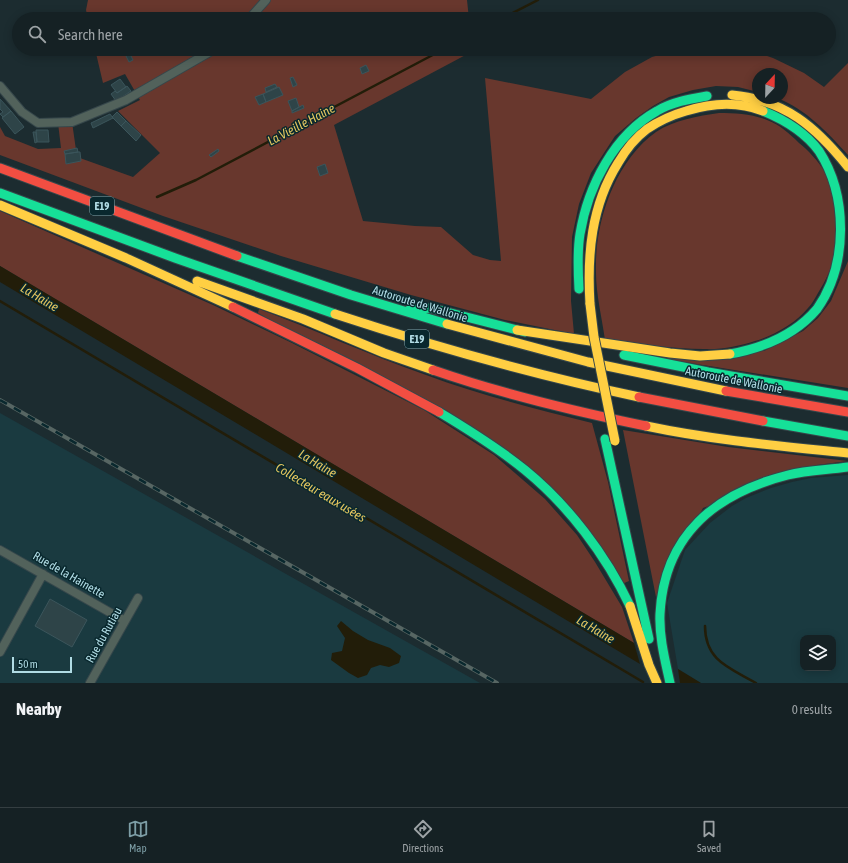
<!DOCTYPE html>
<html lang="en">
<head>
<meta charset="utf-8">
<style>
  :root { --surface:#152124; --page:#1e292c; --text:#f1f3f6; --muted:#9da3a6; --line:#343e41; --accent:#7d9ea6 }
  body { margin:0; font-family:"Asap Condensed",sans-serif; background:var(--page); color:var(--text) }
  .controls { position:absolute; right:12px; bottom:12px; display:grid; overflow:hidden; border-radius:8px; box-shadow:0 2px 10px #0003 }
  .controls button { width:36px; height:36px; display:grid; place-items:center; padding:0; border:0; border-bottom:1px solid var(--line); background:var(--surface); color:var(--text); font:20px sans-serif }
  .compass { position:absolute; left:752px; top:68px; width:36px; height:36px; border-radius:50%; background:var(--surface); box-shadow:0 2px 10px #0003; rotate:22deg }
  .scale { position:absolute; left:12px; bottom:10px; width:60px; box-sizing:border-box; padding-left:4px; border:2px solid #b1dce5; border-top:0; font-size:11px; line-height:14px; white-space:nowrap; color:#b1dce5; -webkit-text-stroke:3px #09282e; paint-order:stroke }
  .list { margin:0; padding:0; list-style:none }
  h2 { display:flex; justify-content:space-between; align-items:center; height:52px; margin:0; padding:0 16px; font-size:17px }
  h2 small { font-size:13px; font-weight:400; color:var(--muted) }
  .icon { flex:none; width:22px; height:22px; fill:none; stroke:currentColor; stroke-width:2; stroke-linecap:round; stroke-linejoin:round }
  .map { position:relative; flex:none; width:848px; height:683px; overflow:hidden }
  .search { position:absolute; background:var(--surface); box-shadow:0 2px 10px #0003; left:12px; right:12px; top:12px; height:44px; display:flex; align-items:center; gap:10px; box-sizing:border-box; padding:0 14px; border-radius:22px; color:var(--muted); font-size:15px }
  .sheet { height:124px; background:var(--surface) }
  nav { display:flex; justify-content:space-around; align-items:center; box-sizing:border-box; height:56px; border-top:1px solid var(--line); background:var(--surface); font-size:11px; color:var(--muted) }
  nav a { display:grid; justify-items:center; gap:2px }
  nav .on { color:var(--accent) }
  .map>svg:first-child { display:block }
  .built { fill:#1a3a40; fill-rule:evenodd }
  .green { fill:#68372d }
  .water { fill:#221d09 }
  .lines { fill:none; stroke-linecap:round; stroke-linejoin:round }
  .stream { stroke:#221d09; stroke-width:2.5 }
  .building { fill:#2e4448; stroke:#3b555b }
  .street-casing { stroke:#36474b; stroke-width:10 }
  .fast-casing { stroke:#36474b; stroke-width:11 }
  .slow-casing { stroke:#36474b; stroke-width:11 }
  .jam-casing { stroke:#36474b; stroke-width:11 }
  .street { stroke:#52625b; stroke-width:8 }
  .fast { stroke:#16e098; stroke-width:9 }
  .slow { stroke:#ffcf43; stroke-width:9 }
  .jam { stroke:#f24e42; stroke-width:9 }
  .rail-casing { stroke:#576663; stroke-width:4 }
  .rail { stroke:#09282e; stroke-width:2.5; stroke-dasharray:8; stroke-linecap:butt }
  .slow-bridge-casing { stroke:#36474b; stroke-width:11; stroke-linecap:butt }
  .slow-bridge { stroke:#ffcf43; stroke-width:9 }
  .labels { text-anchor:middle; stroke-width:3; stroke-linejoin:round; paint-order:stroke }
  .shield { fill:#09282e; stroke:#7fa6ae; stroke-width:1 }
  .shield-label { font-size:11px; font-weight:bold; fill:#b1dce5 }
  .street-label { font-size:12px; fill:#b1dce5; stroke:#09282e }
  .water-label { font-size:13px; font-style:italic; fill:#e3c55f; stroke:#09282e }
</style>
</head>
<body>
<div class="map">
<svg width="848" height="683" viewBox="0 0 848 683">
  <rect width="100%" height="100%" fill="#1c2c30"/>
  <path class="built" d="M0,413l480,270h-480z
    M848,475v208h-147l-23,-14 -11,-66 18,-53 25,-27 22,-17 14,-8 25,-10 21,-6 19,-4zM803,638h30v30h-30z"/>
  <path class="green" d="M88,0h379l2,19h-381l-2,-9z
    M95,49h379l1,1 -141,75 29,96 52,5 26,1 32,28 17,5 11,1 -16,-183 106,21 34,-27 27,-15 29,-8h66l26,9 31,15 20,14 24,-24v92c-20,-22 -42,-46 -71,-57h5v-24h-24v18l-20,-5 -22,-1 -23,4 -24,7 -16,9 -17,12 -21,18 -24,37 -12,31 -7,33 -1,64 3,33 -69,-14 -94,-25 -130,-39 -118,-40 -163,-61v-28l5,9 33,13 23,-1 -3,-25 14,-1 5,35 56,20 27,-24 -42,-42 22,-11 -15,-26 -22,9z
    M719,113c16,0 33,1 48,7 13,5 22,13 32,23 10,8 19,18 26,29 5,9 8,18 10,28 7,35 2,63 -17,93 -3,5 -6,11 -10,15 -12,15 -35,28 -53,33 -16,5 -34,9 -51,8 -33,0 -67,-6 -99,-9 -3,-22 -9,-46 -9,-67 -2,-49 18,-111 60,-141 18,-12 42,-16 63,-19z
    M0,211l213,94 79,38 132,67 70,45 51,44 32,36 18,27 27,45 12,36 -634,-377z
    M848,261v127l-214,-34 130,-3 39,-20 15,-13 13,-17z
    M259,309c56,21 110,46 167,66 54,20 110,34 166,48l16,59 21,99 -7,3 -96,-119 -268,-152z
    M623,430l105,17 120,14 -31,4 -114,43 -47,89z"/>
  <path class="water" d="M0,266l634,377 6,21 -640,-382z
    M341,621l12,10 15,9 22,8 11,8 -2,7 -10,4 -9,-2 -9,3 -4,7 -9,3 -9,-5 -18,-13 1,-7 10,-2 3,-13 -8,-12z
    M678,669l23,14h-21z"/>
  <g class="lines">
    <path class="stream" d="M501,19l37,-19
      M157,197l39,-17 248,-131
      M0,301l643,381
      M705,626c0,35 25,42 51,57"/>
  </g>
  <path class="building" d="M130,54l3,6 -4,2 -3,-6z
    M366,65l3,6 -7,3 -2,-6z
    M293,77l4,8 -4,2 -3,-9z
    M120,79l6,8 -9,6 -6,-8z
    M275,84l2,3 -11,5 -1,-4z
    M127,86l4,5 -15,10 -5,-7 4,-3 2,2z
    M279,87l4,8 -17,7 -3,-8z
    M263,94l3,8 -7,3 -4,-8z
    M296,98l3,9 -7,4 -4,-10z
    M0,99l11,12 -8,6 -3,-3 3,-2 -3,-3z
    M303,105l1,3 -12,5v-2z
    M11,111l13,16 -9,7 -13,-16z
    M117,112l9,9 -5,5 -9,-9z
    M110,114l3,4 -20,10 -2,-5z
    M126,121l15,14 -5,6 -15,-15z
    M36,130h12l1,12h-12z
    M33,132h3l1,10 -2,1z
    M77,148l1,4 -13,2 -1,-3z
    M218,149l1,2 -8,6 -2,-2z
    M78,152h2l1,9 -15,3 -1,-10z
    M325,164l3,9 -8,3 -3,-9z
    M50,599l37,21 -15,27 -37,-21z"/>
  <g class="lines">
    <defs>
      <path id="street" d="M249,19l17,-19
        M0,86l22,26 16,11 34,-1 54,-22 89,-51
        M0,550l125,71
        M0,652l43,-78
        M90,683l48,-85"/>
      <path id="fast" d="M0,193l175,65 160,56
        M237,256l114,39 96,29
        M579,289c-1,-18 -2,-37 1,-55 8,-48 34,-99 77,-123 15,-9 33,-12 50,-15
        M409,310l22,-2 94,24
        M730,354c33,-6 65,-19 87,-45 31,-44 31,-113 2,-158 -14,-19 -34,-31 -56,-40
        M624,355l84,17 140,24
        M439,412c30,18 59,36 86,58 43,35 81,85 105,136
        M763,421l85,15
        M605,439l44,200
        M670,683c-5,-23 -11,-46 -10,-69 4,-79 56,-121 128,-139 20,-5 40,-5 60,-8"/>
      <path id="slow" d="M732,95c53,5 84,32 116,72
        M0,205l126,53 107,49
        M197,281l106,38 81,34 49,17
        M590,304c-3,-49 1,-98 28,-141 7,-12 17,-25 29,-34 12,-8 25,-14 39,-18 25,-8 52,-10 77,0
        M335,314c100,33 201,61 304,83
        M447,324l141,38 138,29
        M517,330l153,23 30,3 30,-2
        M646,426c66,14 134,20 202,27
        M630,606l19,59 8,18"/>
      <path id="jam" d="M0,168l237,88
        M233,307l124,61 82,44
        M433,370c69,24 140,41 213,56
        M726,391l122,21
        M639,397l124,24"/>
    </defs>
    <use href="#street" class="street-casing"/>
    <use href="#fast" class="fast-casing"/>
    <use href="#slow" class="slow-casing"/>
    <use href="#jam" class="jam-casing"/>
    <use href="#street" class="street"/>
    <use href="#fast" class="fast"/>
    <use href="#slow" class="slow"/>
    <use href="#jam" class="jam"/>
    <defs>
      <path id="rail" d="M0,400l497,283"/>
    </defs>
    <use href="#rail" class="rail-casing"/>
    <use href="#rail" class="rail"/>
    <defs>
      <path id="slow-bridge" d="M590,304l4,33 21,104"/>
    </defs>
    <use href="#slow-bridge" class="slow-bridge-casing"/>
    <use href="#slow-bridge" class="slow-bridge"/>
  </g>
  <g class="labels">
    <g class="shield">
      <rect x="90" y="197" width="24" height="18" rx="3"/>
      <rect x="405" y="330" width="24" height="18" rx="3"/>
    </g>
    <g class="shield-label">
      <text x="102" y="210">E19</text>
      <text x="417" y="343">E19</text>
    </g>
    <g class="street-label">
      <text transform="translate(420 304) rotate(17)" y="4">Autoroute de Wallonie</text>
      <text transform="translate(734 380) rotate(11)" y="4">Autoroute de Wallonie</text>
      <text transform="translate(69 575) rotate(30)" y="4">Rue de la Hainette</text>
      <text transform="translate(104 635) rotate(-61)" y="4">Rue du Rutiau</text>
    </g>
    <g class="water-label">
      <text transform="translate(301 124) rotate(-28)" y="5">La Vieille Haine</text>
      <text transform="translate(40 297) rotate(31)" y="5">La Haine</text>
      <text transform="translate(318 463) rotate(31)" y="5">La Haine</text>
      <text transform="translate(321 492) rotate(31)" y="5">Collecteur eaux usées</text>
      <text transform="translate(596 629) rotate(31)" y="5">La Haine</text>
    </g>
  </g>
</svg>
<div class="controls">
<button><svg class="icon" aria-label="layers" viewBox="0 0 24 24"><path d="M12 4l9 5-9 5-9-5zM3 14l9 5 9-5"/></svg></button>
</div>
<svg class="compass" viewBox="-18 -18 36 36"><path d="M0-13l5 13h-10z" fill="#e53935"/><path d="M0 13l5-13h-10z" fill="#9da3a6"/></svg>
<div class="scale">50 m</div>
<div class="search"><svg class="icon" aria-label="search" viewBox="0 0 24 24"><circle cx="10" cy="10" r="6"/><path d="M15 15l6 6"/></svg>Search here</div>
</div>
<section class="sheet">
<h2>Nearby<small>0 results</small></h2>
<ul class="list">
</ul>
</section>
<nav>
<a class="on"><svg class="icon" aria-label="map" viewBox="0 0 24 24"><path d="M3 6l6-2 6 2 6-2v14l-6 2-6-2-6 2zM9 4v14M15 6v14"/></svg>Map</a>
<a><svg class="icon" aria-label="directions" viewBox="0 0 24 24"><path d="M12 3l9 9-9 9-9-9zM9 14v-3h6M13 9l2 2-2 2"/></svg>Directions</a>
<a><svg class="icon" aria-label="saved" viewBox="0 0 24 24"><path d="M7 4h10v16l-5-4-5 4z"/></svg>Saved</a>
</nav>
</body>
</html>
